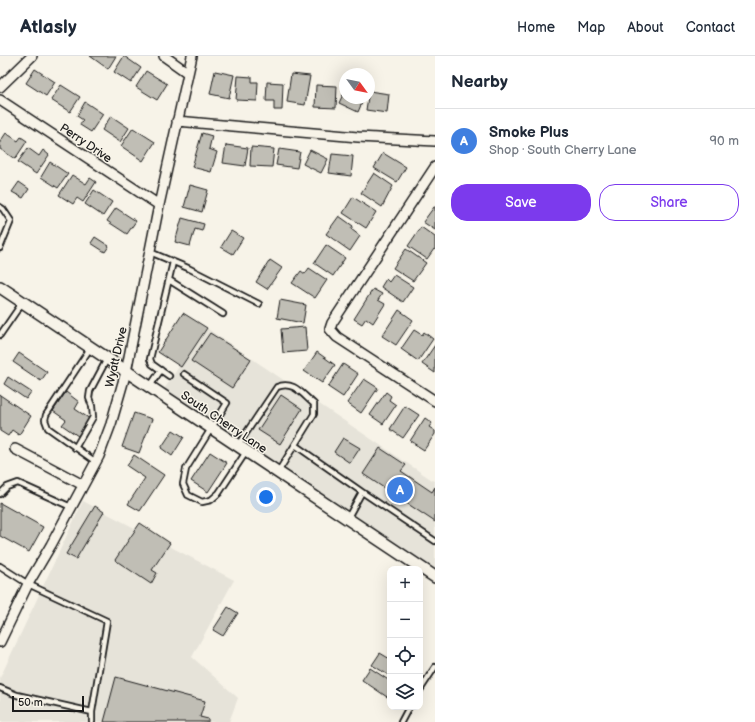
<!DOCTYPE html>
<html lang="en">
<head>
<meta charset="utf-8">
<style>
  :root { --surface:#fff; --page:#f6f6f7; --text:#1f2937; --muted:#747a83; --line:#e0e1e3; --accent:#7c3aed }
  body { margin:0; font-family:"Balsamiq Sans",sans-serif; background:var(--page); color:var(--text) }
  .controls { position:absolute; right:12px; bottom:12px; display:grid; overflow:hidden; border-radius:8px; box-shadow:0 4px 16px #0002 }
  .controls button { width:36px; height:36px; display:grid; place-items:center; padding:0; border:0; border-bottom:1px solid var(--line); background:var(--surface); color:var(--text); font:20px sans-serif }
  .compass { position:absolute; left:339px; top:12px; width:36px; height:36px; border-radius:50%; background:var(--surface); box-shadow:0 4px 16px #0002; rotate:123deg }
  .scale { position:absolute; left:12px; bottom:10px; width:72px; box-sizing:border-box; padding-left:4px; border:2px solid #1c1c1c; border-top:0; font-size:11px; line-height:14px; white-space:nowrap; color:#1c1c1c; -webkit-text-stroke:3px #f7f3e8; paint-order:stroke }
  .you { position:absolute; left:266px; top:441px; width:14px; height:14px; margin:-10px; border:3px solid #fff; border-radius:50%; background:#1a73e8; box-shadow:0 0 0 6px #1a73e833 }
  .badge { display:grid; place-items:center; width:26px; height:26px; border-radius:50%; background:var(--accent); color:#fff; font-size:13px; font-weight:700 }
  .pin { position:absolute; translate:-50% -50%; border:2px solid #fff; box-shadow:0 1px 4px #0006 }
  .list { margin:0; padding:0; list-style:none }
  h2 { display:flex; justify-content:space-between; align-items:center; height:52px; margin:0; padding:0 16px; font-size:17px }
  h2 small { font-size:13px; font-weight:400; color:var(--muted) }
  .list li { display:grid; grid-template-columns:26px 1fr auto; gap:12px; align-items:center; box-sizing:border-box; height:64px; padding:0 16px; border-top:1px solid var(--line) }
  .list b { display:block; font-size:15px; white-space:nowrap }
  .list p { margin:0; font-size:13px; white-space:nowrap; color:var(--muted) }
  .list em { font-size:13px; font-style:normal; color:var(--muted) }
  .actions { display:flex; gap:8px; padding:12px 16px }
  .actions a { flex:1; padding:9px 0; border:1px solid var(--accent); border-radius:16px; text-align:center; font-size:14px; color:var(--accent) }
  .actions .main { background:var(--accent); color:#fff }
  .icon { flex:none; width:22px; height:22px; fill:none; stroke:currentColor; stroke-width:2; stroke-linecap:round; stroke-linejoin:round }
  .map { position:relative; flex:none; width:435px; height:666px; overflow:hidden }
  header { display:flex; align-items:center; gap:24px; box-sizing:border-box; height:56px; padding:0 20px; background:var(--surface); border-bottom:1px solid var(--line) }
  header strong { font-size:19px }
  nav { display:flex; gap:22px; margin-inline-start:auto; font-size:14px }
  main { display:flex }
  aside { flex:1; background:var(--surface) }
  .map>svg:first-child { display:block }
  .built { fill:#e6e3d9 }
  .building { fill:#c0beb5; stroke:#1c1c1c }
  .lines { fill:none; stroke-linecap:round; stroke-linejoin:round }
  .service-casing { stroke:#1c1c1c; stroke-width:8 }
  .minor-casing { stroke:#1c1c1c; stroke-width:12 }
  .tertiary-casing { stroke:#1c1c1c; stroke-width:14 }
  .service { stroke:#f7f3e8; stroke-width:4.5 }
  .minor { stroke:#f7f3e8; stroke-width:9 }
  .tertiary { stroke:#f7f3e8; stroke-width:11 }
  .labels { text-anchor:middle; stroke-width:3; stroke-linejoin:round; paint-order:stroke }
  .street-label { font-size:12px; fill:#1c1c1c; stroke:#f7f3e8 }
</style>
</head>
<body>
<header>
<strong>Atlasly</strong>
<nav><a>Home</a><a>Map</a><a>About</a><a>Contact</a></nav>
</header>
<main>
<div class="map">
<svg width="435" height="666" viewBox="0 0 435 666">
  <rect width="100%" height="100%" fill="#f7f3e8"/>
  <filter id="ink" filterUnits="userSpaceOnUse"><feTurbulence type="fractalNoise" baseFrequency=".025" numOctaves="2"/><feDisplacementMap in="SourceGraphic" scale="8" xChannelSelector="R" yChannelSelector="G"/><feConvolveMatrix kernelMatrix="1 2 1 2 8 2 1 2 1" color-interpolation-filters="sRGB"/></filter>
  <g filter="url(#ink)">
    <path class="built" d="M205,271l230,155v89l-272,-180z
      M83,445l151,79 -42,77 46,41 -9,24h-229v-44z"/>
    <path class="building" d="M90,0h26l-8,13z
      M124,0l17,12 -10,15 -17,-11z
      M35,13l20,13 -9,14 -20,-13z
      M146,15l21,13 -10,16 -21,-13z
      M215,15l19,4 -5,23 -19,-4z
      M291,18l19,2 -5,29 -18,-3z
      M238,20l14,1v5h6l-1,19 -21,-1z
      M267,26l16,1 -1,27h-8v-9h-8z
      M61,29l19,12 -10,15 -19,-12z
      M316,29l21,1 -1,22 -21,-1z
      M345,34v8h19l-6,14 -19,-9z
      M369,35l20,3 -2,19 -21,-3z
      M85,46l18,12 -12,18 -11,-7 3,-5 -6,-4z
      M111,60l18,12 -9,14 -18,-12z
      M133,72l22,14 -12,19 -22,-15z
      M6,77l12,8 3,-4 6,4 -12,18 -15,-10v-7z
      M202,77l10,3 -3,13 8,3 -6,20 -19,-5z
      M226,89l22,3 -3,18 -22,-3z
      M251,91l23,2 -2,18 -22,-1z
      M28,92l11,8 4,-6 6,5 -13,19 -18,-12z
      M279,93l21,3 -3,16 -21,-3z
      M310,94l18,9 -7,14 -18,-9z
      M383,97l23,14 -9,15 -23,-14z
      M332,98l21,2 -2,20 -22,-3z
      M50,106l18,12 -10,14 -17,-11z
      M374,117l19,13 -11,21 -21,-14z
      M72,119l14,9 4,-6 6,4 -13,20 -6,-4 -4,6 -14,-9z
      M19,126l10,7 -6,9 -11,-6z
      M190,129l18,5 -6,22 -18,-5z
      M94,134l18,12 -9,14 -18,-12z
      M353,141l23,15 -10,16 -23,-15z
      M434,151h1v23l-12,-8z
      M116,152l20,13 -9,13 -20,-13z
      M339,160l14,10 -2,3 9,7 -10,15 -24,-17z
      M182,162l22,6 -2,7 -7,-2 -5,17 -15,-4z
      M421,171l14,10v13l-1,-1 -7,10 -19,-13z
      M231,175l12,7 -10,16 -12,-7z
      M95,181l14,9 -4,6 -14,-9z
      M326,189l19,13 -12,18 -19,-13z
      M406,193l20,14 -13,18 -20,-13z
      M270,204l12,8 -15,21 -11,-7z
      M309,212l18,12 -12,18 -23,-15 9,-12 4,3z
      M394,219l19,12 -10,15 -22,-15 5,-8 3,3z
      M373,233l9,5 -4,6 7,4 -12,19 -7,-5 -4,6 -8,-5z
      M280,244l26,5 -3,18 -26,-5z
      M399,254l14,10 -17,25 -14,-9z
      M183,257l24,15 -26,39 -23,-15z
      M305,271l2,24 -24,2 -2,-24z
      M414,274l8,5 2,-3 9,7 -15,22 -17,-12z
      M210,277l41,26 -19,29 -41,-27z
      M435,289v28l-13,-9z
      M317,296l18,13 -13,18 -18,-12z
      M19,297l28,19 -6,9 -28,-19z
      M343,308l15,10 -15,23 -15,-10z
      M8,321l23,15 -5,7 -22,-15z
      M364,323l14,9 -17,25 -14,-10z
      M66,336l13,10 -4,7 15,10 -12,17 -16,-11 4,-5 -13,-9z
      M386,336l5,4 -2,4 7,5 -13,19 -13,-9z
      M0,339l31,21 -12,19 -7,-5 -4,6 -8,-5z
      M281,339l21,14 -22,35 -22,-14z
      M405,350l14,9 -16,23 -13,-9z
      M134,357l18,6 -13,34 -17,-6z
      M425,362l7,5 -3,4 6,4v3l-11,16 -14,-9z
      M173,374l11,7 -12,19 -11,-8z
      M343,382l17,10 -10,15 -16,-11z
      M380,392l26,17 -5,6 31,21 3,-5v35l-72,-48z
      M210,396l17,11 -19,29 -17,-11z
      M134,399l30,20 -24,36 -12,-7 17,-26 -18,-12z
      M0,447l43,24 -14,25 -29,-16z
      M95,450l9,6 -28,47 -10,-5z
      M140,467l30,20 -18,27 5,3 -6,11 -36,-24z
      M228,551l10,6 -15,23 -10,-6z
      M380,597l10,6v17l-18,-11z
      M370,612l20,13v12l-3,4 -25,-17z
      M116,621l89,24 -5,16 8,2v3h-104z"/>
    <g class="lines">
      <defs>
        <path id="service" d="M0,151l3,2 8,12 -11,27
          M150,196l38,16 71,36
          M169,224l54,34
          M0,279l22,-32
          M91,291l-45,68 -1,5 3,8 48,34
          M184,318l43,29 -41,66 -3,15 5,11 14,7 9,-2 8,-7 27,-41
          M169,320l-17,-12 -2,-5 23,-97
          M150,330l11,-16
          M238,389l39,-58c16,-7 25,7 37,17v10l-36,58
          M295,389l67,47
          M75,392l18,-31 -1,-11 -3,-8 1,-7 17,-32
          M0,438l7,-7 11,-4 53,24
          M347,463l15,-27 73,49
          M0,510l28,18 79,37 -15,91 -75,-17 -17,-7
          M420,634l15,-23
          M92,656v10
          M401,666l8,-15"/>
        <path id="minor" d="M164,0l24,17
          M0,31l32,-31
          M0,44l159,105
          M177,65l181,16 77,4
          M435,111l-103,156 -2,6 7,8 98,64
          M15,393l68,36
          M0,586l28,-58 23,-39 48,-89 12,-32 15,-52 33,-167 33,-149"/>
        <path id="tertiary" d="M0,231l435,290"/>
      </defs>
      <use href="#service" class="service-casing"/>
      <use href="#minor" class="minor-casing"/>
      <use href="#tertiary" class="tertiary-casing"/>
      <use href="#service" class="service"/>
      <use href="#minor" class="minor"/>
      <use href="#tertiary" class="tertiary"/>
    </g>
  </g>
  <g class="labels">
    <g class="street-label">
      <text transform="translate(86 87) rotate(34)" y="4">Perry Drive</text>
      <text transform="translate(116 301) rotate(-77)" y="4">Wyatt Drive</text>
      <text transform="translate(224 366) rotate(34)" y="4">South Cherry Lane</text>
    </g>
  </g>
</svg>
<div class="controls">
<button>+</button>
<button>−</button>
<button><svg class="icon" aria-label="locate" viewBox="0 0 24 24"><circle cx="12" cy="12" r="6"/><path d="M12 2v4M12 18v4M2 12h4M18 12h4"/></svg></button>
<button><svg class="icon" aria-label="layers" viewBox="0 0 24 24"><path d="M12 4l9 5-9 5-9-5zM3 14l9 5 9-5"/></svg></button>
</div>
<svg class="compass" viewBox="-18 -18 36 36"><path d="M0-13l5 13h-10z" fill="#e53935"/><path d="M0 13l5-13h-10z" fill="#747a83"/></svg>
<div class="scale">50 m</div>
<div class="you"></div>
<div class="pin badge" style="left:400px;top:434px;background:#3f7fe0">A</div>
</div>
<aside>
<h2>Nearby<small></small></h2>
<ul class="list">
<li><span class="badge" style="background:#3f7fe0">A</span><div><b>Smoke Plus</b><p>Shop · South Cherry Lane</p></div><em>90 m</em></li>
</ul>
<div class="actions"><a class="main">Save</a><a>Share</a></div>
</aside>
</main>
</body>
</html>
